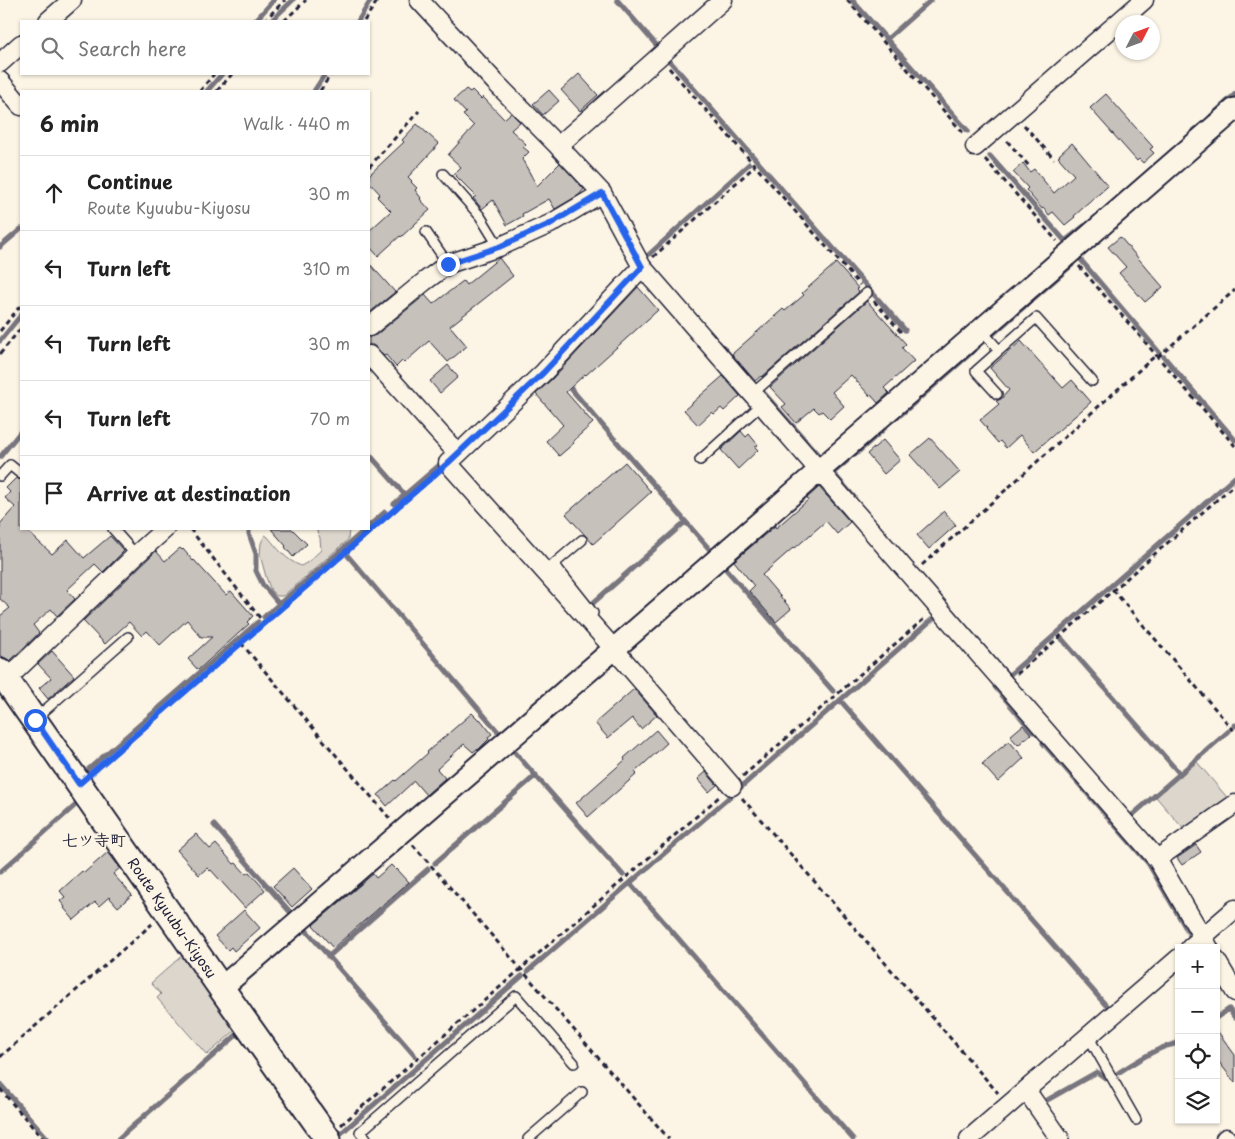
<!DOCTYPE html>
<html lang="en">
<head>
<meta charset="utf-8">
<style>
  :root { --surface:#fff; --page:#f6f6f6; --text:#222; --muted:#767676; --line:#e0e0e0 }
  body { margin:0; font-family:"Playpen Sans","Klee One",sans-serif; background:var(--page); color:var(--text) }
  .controls { position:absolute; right:15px; bottom:15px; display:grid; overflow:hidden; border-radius:0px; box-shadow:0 1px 4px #0004 }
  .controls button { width:45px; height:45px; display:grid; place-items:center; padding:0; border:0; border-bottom:1px solid var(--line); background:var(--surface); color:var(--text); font:25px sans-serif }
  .compass { position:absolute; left:1115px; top:15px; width:45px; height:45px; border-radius:50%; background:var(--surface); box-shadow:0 1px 4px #0004; rotate:48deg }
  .stop { position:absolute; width:15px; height:15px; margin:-11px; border:4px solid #2563eb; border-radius:50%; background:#fff }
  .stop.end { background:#2563eb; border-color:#fff; box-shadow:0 1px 5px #0008 }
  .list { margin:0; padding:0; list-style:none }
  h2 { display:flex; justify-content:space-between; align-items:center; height:65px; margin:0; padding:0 20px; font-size:21px }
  h2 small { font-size:16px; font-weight:400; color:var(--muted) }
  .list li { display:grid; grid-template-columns:32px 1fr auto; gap:15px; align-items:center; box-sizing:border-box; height:75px; padding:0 20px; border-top:1px solid var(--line) }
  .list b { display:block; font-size:19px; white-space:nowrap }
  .list p { margin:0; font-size:16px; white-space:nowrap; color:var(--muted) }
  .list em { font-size:16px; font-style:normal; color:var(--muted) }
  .icon { flex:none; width:28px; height:28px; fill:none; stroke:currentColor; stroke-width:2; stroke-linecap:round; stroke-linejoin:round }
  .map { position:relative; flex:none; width:1235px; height:1139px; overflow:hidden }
  .search { position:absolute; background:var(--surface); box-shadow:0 1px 4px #0004; left:20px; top:20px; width:350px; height:55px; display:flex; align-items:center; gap:12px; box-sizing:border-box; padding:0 18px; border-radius:0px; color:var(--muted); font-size:19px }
  .panel { position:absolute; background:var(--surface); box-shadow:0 1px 4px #0004; left:20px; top:90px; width:350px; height:440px; border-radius:0px }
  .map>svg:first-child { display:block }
  .green { fill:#dcd6cc; stroke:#7f7c84 }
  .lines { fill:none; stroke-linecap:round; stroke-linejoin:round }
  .stream { stroke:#78757e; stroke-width:5 }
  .building { fill:#c6c1bb; stroke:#22223b }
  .service-casing { stroke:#22223b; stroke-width:12 }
  .minor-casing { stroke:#22223b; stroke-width:21 }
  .tertiary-casing { stroke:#22223b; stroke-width:25 }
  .secondary-casing { stroke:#22223b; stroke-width:29 }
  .path { stroke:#22223b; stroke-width:3; stroke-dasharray:5 4; stroke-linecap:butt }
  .service { stroke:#fcf5e5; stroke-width:9 }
  .minor { stroke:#fcf5e5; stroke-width:18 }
  .tertiary { stroke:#fcf5e5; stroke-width:21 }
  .secondary { stroke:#fcf5e5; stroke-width:25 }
  .route { stroke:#2563eb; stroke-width:6 }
  .labels { text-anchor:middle; stroke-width:4; stroke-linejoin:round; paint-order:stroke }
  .street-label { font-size:14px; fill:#22223b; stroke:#fcf5e5 }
  .quarter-label { font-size:16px; font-weight:bold; fill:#22223b; stroke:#fcf5e5 }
</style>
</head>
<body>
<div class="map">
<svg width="1235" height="1139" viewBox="0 0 1235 1139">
  <rect width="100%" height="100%" fill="#fcf5e5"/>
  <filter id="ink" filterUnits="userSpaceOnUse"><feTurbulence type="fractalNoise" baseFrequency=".02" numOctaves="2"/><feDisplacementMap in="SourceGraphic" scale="10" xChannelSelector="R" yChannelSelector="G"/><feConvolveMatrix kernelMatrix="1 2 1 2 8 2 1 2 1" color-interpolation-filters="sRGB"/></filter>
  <g filter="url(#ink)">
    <path class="green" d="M316,529h33l-1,11 -65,56h-6l-6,-5 -5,-14 -6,-22 1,-12 4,-8 3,2c10,12 18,23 33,29l7,-4 13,-12 -1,-12z
      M1197,762l34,40 -44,31 -31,-36z
      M185,953l53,75 -31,27 -50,-57 4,-4 -10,-11z"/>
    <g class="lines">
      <path class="stream" d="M617,0l41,47
        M852,0l116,131
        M255,21l19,-21
        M271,21l22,-21
        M358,21l13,-21
        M887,39l44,-39
        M667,58l238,272
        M207,91l15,-17
        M314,91l11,-17
        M1211,116l24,-22
        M1192,132l10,-8
        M990,156l75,85 19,-15
        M0,247l21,-18
        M646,257l103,-93
        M1081,260l78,92
        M992,335l80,-70
        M0,341l21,-26
        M719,343l31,35
        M1164,357l71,83
        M566,383l145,168
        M763,392l57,65
        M898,417l80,-70
        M369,454l36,41
        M855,455l28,-25
        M0,457l21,-26
        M847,461l-14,12 21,24
        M394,504l49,-42
        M369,526l16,-14
        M249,529v5l7,20v17l7,14 16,19
        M348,556l153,179
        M724,567l109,124
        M593,603l92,-81
        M264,617l102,-88
        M1062,639l118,135
        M1005,674l2,3 228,-200
        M995,687l38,45
        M840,700l270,310
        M1235,726v-1
        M1043,743l105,120 43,74
        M513,750l110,125
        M83,774l175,-152
        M740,788l196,-172
        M1129,818l100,-87
        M214,825l77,88
        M435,863l101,-88
        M0,872l78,-69 -3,-4
        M630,883l223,256
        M305,929l110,127
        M328,957l100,-88
        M528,971l205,-177
        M1216,1018l13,-9 6,9
        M1118,1073c14,-9 29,-19 46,-26 5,-2 10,-2 15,-5
        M0,1084l48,55
        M1042,1103l55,-31 8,6
        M339,1135l183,-159
        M118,1139l122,-107"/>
    </g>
    <path class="building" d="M579,74l19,21 -18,16 -19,-21z
      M466,89l4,3 2,-2 9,9 2,-2 21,22 7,-6 9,9 -9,8 15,14 -3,3 6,5 -7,7 15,27 23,-23 24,26 -5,6 -24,14 -6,-10 -27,15 1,2 -16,9 -14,-25 -11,9 -9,-11 3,-2 -22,-22 7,-7 -13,-12 26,-29 -11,-11 3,-2 -12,-13z
      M549,90l10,11 -16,14 -10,-11z
      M1106,94l47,53 -3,2 4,4 -11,10 -4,-4 -2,2 -47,-53z
      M417,124l22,20 -31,33 4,4 -1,1 6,6 -2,2 6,8 -1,1 10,11 -29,27 -1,-1 -22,20 -9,-10v-15l22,-20 -14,-14 3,-3 -11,-12v-7l35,-33 -2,-2z
      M1072,143l36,43 -34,30 1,1 -10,8 -12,-13 -4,3 -5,-7 -2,1 -16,-19 2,-2 -15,-16 10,-9 7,9 4,-3 20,24 20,-18 -16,-18 2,-1 -1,-1z
      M1120,237l43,50 -18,15 -26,-29 7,-6 -18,-20z
      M499,258l14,18 -63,50 17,20 -19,16 -19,-21 -25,22 -2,-2 -6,6 -10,-12 -2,1 -7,-8 -4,-3h-4v-8l7,-2 49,-40 8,9 30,-23 3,4z
      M369,263l26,29 -26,21z
      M836,263l22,25 -2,1 3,3 -97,85 -1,-1 -6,5 -23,-27 51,-45 2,2 19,-16 -2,-2z
      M638,287l20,23 -72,65 -1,-1 -19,18 27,31 -20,18 1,2 -15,13 -13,-15 17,-16 -27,-31 16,-15z
      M867,301l39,43 -4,4 12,13 -30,27 5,5 -11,10 -7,-8 -1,1 -19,-21 -19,17 12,14 -14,13 -8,-8 -3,2 -5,-5 -18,15 -14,-16 4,-3 -16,-17z
      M1021,341l42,47 9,-8 19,22 -57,50 -14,-17 -14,13 -6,-7 -2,2 -12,-14 1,-1 -7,-8 19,-16 -3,-3 5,-2 8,-9 -19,-22z
      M448,365l10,12 -18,16 -10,-12z
      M723,376l17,20 -16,15 -3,-3 -7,6 -2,-2 -14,13 -14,-15z
      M741,431l5,6 3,-3 9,11 -3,2 3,3 -20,19 -17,-19z
      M930,438l30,34 -20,17 -30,-34z
      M883,440l17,20 -16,14 -17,-20z
      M625,462l26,30 -58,52 -27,-30z
      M16,478l5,2v49h4l27,25 16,-14 16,18 26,-22 14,15 -21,21 -8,-8 -28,26 8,9 -18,17 -6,-7 -18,16 6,8 -29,28 -10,-6v-39l10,-8 -10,-9v-75l15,-17 -10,-9 5,-6 -4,-4z
      M819,487l31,35 -13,12 -11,-13 -31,27 -1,-1 -32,28 29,34 -15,13 -27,-31 5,-5 -20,-25 41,-35 1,2 32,-28 -1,-2z
      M944,511l12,14 -27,24 -12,-14z
      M271,529h21l15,15 -14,13 -8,-10 1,-1z
      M180,548l2,2 1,-1 10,12 1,-1 32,35 5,-4 22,25 -6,6 2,2 -51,46 -10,-11 24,-22h-11l-14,-17 -27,25 -13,-14 -5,5 -13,-14 -24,22 -22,-23 73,-70 9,10z
      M52,651l22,25 -26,23 -9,-11 12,-10 -13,-14z
      M634,689l23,26 -16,14 -9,-11 -24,20 -13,-15z
      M472,713l7,7 1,-1 12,15 -4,3 1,2 -11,11 -1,-1 -4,3 -9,-8 -27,25 8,9 -19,17 -12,-14 -27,25 -9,-11 17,-15 1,1 32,-28 -1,-1z
      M1023,725l8,9 -13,11 -8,-9z
      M656,730l11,13 -32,29 2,2 -49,43 -12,-14 49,-43 -1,-2z
      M1009,741l15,17 -26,24 -16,-18z
      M706,772l11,13 -8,7 -11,-13z
      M196,834l14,15 6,-5 18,20 2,-1 10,11 3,-2 16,18 -20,18 -34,-38 -1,1 -3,-3 -8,7 -22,-25z
      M1196,845l5,7 -19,13 -5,-7z
      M108,852l12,16 -7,6 19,21 -14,12 -9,-10 -10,9 -4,-4 -21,18 -10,-12 1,-1 -5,-6 5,-4 -5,-6 22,-20 2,2z
      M391,865l5,5 1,-1 12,13 -76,66 -20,-23 60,-51 3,4z
      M293,868l19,21 -20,18 -19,-21z
      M244,910l16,18 -26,23 -3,-4 -3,3 -13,-14z
      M1216,1029l19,26v28l-19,-25z"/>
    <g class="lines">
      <defs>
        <path id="service" d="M443,174l37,42 19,31
          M426,232l22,32
          M981,330l18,20
          M752,394l115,-101
          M997,394l-21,-23 60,-53 56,63
          M700,460l61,-55
          M0,476l10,-11 11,9
          M113,529l23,26
          M582,540l-28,24 39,49
          M35,719l93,-82
          M1088,1036l48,84
          M365,1139l1,-1 -6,-6 156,-136 58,67
          M528,1139l54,-47"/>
        <path id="minor" d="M419,0l77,83 62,63 44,47 40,74 515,592 52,89
          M48,21l24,-21
          M0,63l21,-19
          M0,81l21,25
          M558,146l165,-146
          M975,147l169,-147
          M369,327l56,-46 23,-17 51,-17 51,-23 52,-31
          M369,355l89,99 -10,9 166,186 118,137
          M458,454l86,-82 98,-105
          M7,679l129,-124 29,-26
          M1157,859l78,-55
          M1190,948l45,-39
          M1216,960l19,32
          M1026,1090l34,49
          M969,1139l210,-181
          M1225,1139l1,-1 1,1"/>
        <path id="tertiary" d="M221,988l393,-339 621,-540"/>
        <path id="secondary" d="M0,671l221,317 107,151"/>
      </defs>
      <use href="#service" class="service-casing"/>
      <use href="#minor" class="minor-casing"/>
      <use href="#tertiary" class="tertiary-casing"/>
      <use href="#secondary" class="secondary-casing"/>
      <path class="path" d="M847,0l118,135
        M264,21l21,-21
        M284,21l22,-21
        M364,21l14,-21
        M669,68l191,217
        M200,91l14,-17
        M217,91l15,-17
        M320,91l11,-17
        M1024,125l30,34
        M1007,141l23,26
        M985,159l72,82
        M369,167l50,-56
        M653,257l102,-91
        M1079,266l156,180
        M874,301l27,31
        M0,331l21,-26
        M0,354l21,-26
        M1158,357l77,-67
        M190,529l74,94
        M922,565l234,-210
        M1113,590l122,142
        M241,643l150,177
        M1017,674l218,-190
        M94,771l342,-297
        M743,776l182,-158
        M742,798l256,295
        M413,845l256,294
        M0,1057l152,-133
        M0,1089l43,50
        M341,1125l379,-329"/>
      <use href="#service" class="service"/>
      <use href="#minor" class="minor"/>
      <use href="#tertiary" class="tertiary"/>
      <use href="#secondary" class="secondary"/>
    </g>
  </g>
  <g class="lines" filter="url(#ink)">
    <path class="route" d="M35,720l44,64 369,-321 96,-91 98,-105 -40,-74 -52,31 -51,23 -51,17"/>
  </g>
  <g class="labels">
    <g class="street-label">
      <text transform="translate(172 918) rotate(55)" y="5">Route Kyuubu-Kiyosu</text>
    </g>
    <g class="quarter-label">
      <text x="94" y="846">七ツ寺町</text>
    </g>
  </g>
</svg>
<div class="controls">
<button>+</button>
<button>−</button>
<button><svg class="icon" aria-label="locate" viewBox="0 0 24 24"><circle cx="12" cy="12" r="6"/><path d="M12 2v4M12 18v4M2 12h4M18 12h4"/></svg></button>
<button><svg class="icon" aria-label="layers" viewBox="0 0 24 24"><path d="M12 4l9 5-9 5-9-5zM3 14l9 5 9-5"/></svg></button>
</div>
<svg class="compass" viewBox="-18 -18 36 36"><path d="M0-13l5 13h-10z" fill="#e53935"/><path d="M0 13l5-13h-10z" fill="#767676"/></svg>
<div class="stop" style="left:35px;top:720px"></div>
<div class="stop end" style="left:448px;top:264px"></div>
<div class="search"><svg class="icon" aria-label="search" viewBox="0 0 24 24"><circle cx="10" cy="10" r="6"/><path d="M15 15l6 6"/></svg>Search here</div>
<section class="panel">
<h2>6 min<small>Walk · 440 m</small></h2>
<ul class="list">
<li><svg class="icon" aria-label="ahead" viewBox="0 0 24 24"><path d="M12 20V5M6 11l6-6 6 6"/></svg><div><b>Continue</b><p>Route Kyuubu-Kiyosu</p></div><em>30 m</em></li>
<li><svg class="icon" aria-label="left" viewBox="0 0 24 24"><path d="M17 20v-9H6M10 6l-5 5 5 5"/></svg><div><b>Turn left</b></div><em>310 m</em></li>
<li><svg class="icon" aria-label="left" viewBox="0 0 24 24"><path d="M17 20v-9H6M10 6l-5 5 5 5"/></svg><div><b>Turn left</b></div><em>30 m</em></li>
<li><svg class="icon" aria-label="left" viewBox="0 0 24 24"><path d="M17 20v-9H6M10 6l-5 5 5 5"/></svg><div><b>Turn left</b></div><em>70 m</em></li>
<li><svg class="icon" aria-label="arrive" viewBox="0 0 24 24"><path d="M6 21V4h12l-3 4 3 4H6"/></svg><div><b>Arrive at destination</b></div></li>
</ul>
</section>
</div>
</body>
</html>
